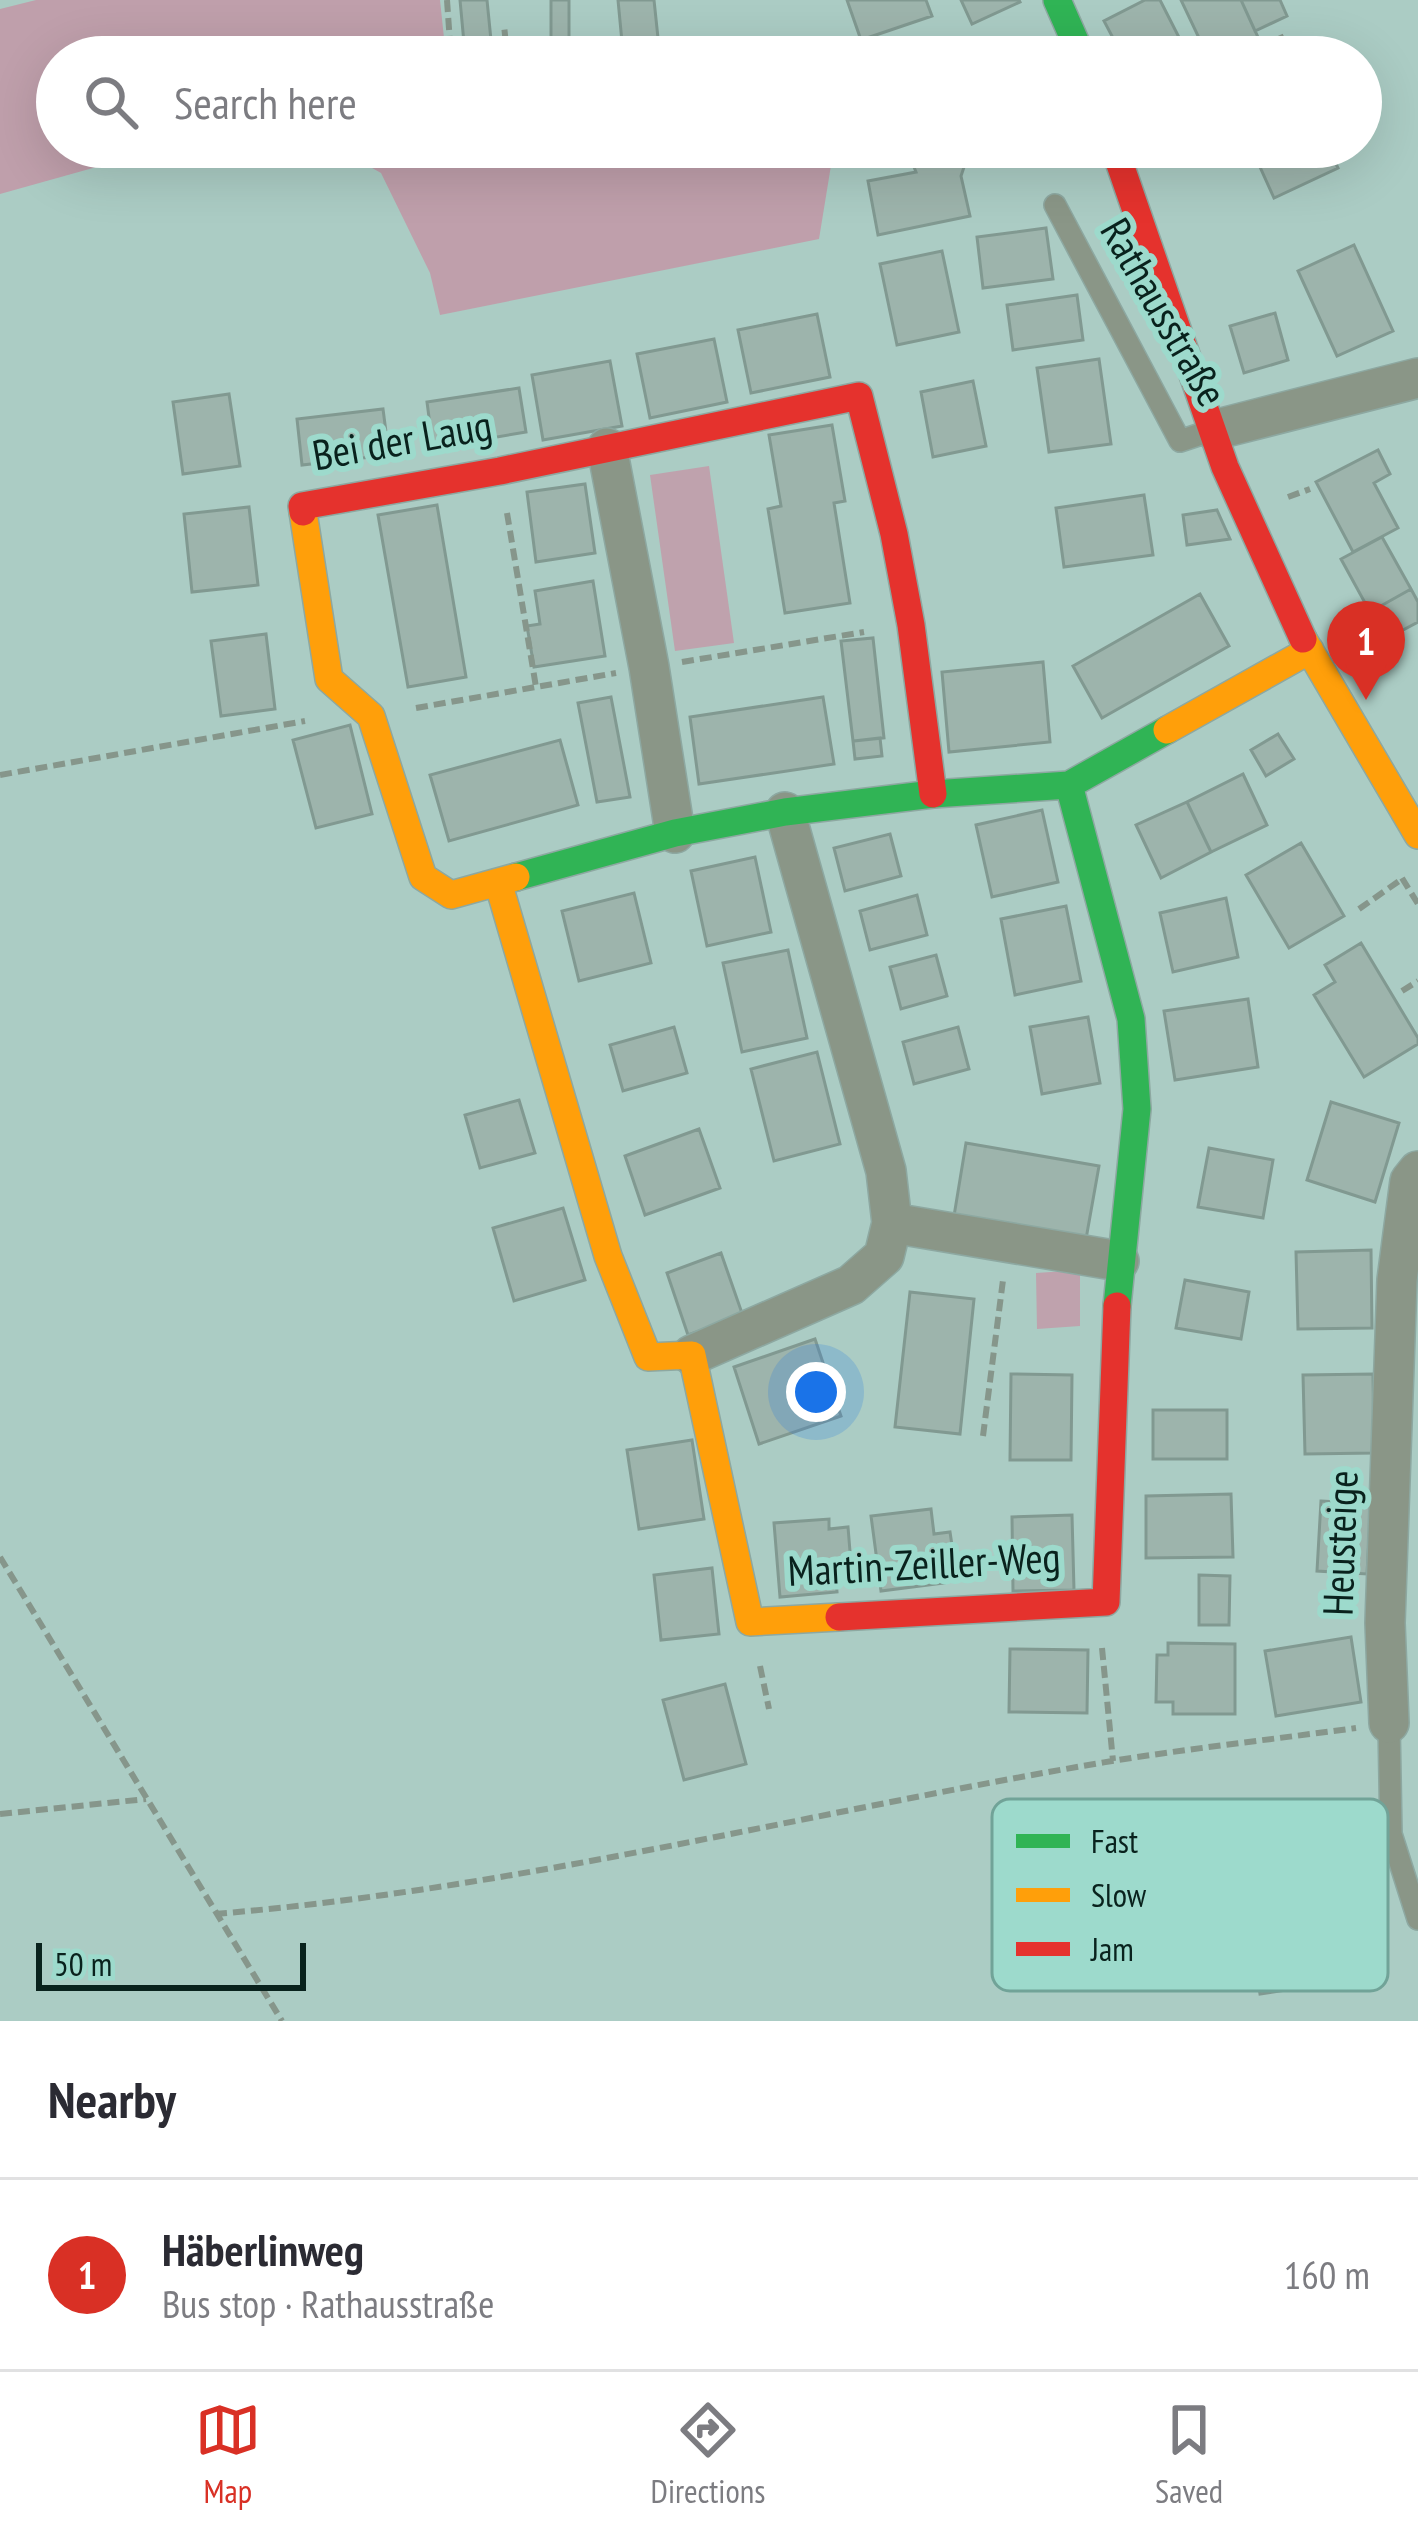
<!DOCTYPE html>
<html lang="en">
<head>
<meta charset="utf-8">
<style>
  :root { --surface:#fff; --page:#f7f7f7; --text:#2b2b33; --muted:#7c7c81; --line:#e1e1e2; --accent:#d93025 }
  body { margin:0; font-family:"PT Sans Narrow",sans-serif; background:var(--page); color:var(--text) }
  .scale { position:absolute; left:36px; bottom:30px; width:270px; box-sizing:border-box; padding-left:12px; border:6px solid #09221d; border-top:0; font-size:33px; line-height:42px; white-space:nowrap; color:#09221d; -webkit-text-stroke:9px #9ddacc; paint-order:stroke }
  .you { position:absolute; left:816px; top:1392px; width:42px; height:42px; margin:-30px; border:9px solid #fff; border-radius:50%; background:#1a73e8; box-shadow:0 0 0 18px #1a73e833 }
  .badge { display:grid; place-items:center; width:78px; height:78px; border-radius:50%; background:var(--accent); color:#fff; font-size:39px; font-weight:700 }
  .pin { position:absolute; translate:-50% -99px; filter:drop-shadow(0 3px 6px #0008) }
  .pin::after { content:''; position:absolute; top:63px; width:42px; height:36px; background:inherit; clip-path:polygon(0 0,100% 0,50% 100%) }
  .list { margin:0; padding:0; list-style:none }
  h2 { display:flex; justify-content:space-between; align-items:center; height:156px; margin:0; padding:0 48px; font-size:51px }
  h2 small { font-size:39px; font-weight:400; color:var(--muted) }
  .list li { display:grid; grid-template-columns:78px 1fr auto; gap:36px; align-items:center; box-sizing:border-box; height:192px; padding:0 48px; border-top:3px solid var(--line) }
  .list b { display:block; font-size:45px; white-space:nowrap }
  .list p { margin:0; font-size:39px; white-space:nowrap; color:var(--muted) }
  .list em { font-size:39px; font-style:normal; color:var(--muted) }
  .icon { flex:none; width:66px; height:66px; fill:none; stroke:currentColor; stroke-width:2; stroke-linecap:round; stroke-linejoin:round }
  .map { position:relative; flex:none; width:1418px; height:2021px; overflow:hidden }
  .search { position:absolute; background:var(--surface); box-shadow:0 12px 48px #0002; left:36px; right:36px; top:36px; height:132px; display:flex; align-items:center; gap:30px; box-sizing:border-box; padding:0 42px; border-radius:66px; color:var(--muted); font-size:45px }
  .sheet { height:348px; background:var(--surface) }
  nav { display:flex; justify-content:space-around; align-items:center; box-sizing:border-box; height:168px; border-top:3px solid var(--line); background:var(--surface); font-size:33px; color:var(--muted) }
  nav a { display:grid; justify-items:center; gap:6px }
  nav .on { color:var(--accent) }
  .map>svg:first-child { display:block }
  .green { fill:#bfa2ad }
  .forest { fill:#bf9fab }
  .building { fill:#9db4ac; stroke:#819991; stroke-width:3 }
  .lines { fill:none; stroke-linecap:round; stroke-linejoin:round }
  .lane-casing { stroke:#8da8a1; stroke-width:24 }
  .street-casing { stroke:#8da8a1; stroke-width:42 }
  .fast-casing { stroke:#8da8a1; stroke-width:30 }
  .slow-casing { stroke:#8da8a1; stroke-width:30 }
  .jam-casing { stroke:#8da8a1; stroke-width:30 }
  .path { stroke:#86968b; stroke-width:6; stroke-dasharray:12 6; stroke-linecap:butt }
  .lane { stroke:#8a9687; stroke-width:21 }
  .street { stroke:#8a9687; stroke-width:39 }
  .fast { stroke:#30b455; stroke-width:27 }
  .slow { stroke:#ff9f0a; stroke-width:27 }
  .jam { stroke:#e5322d; stroke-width:27 }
  .labels { text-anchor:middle; stroke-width:12; stroke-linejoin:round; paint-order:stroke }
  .street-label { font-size:42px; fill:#09221d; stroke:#9ddacc }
  .key { fill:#9ddacc; stroke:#71a398; stroke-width:3 }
  .key-label { font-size:33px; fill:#09221d }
</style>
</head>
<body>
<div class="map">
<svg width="1418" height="2021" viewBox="0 0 1418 2021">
  <rect width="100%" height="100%" fill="#abccc4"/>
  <path class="green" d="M709,466l25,177 -59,8 -25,-176z
    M1080,1270v56l-43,3 -1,-56z"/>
  <path class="forest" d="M36,0h404l6,57h-389v90h111l-168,47v-185z
    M335,147h499l-15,92 -379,76 -10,-42 -49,-100z"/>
  <path class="building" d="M460,0h27l4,40 -27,3z
    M551,0h18v57h-18z
    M618,0h36l4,38 -36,4z
    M847,0h79l6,16 -71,24z
    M961,0h58l1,2 -48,22z
    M1145,0h15l29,57h-66l-19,-36z
    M1181,0h60l26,57h-59z
    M1241,0h39l7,16 -32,15z
    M906,147h85l-26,17 -4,12 9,40 -92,19 -10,-54 48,-9z
    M1251,147h77l10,21 -64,30z
    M1046,228l7,51 -70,9 -6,-51z
    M1354,245l39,86 -56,25 -39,-85z
    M942,251l17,81 -62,13 -17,-81z
    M1077,295l6,45 -70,10 -6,-45z
    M1275,313l13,47 -44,13 -14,-47z
    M817,314l13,63 -79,16 -13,-63z
    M714,339l13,63 -77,16 -13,-64z
    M1099,359l12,85 -62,8 -12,-84z
    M610,361l12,65 -79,14 -11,-65z
    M973,381l13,65 -53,11 -12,-65z
    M519,388l7,44 -93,16 -6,-46z
    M229,394l11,72 -57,8 -10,-72z
    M383,409l6,46 -87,10 -5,-46z
    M832,425l13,76 -11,2 16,100 -65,10 -17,-104 13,-3 -12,-71z
    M1378,450l12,24 -16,9 24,45 -45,24 -37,-70z
    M585,484l10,69 -59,9 -9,-70z
    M1144,495l9,60 -89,12 -8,-59z
    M437,505l29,172 -58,10 -30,-172z
    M249,507l9,78 -66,7 -8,-78z
    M1217,510l13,29 -43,6 -4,-30z
    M1382,537l29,52 -41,23 -29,-53z
    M593,581l12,75 -71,11 -7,-41 13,-2 -5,-33z
    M1411,589l7,13v20l-32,17 -16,-27z
    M1200,594l29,52 -127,72 -29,-52z
    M266,634l9,75 -54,7 -10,-75z
    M873,638l11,100 -31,3 -12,-100z
    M1043,662l7,80 -101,10 -7,-80z
    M611,697l19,100 -33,5 -19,-99z
    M823,697l11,67 -135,20 -9,-67z
    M350,725l22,89 -56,14 -23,-88z
    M1278,734l16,25 -28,17 -15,-26z
    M880,738l2,18 -27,3 -2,-18z
    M560,740l18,65 -129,36 -19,-66z
    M1243,774l24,51 -56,27 -24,-50z
    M1187,802l24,50 -50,26 -25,-53z
    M1042,810l16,72 -66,15 -16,-72z
    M890,834l11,42 -56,15 -11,-43z
    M1301,843l43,73 -55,32 -43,-73z
    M755,857l16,75 -64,14 -16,-75z
    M634,893l17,70 -72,18 -17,-70z
    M917,895l10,40 -57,15 -10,-39z
    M1226,898l12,59 -65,15 -13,-59z
    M1066,906l15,75 -66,14 -14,-76z
    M1361,943l57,95v6l-54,33 -50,-82 21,-13 -10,-17z
    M788,950l19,88 -65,14 -19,-89z
    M936,955l11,41 -46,13 -11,-42z
    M1248,999l10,68 -83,13 -11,-69z
    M1088,1017l12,66 -58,11 -12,-67z
    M674,1027l13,46 -64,18 -13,-46z
    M958,1027l11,42 -55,15 -11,-42z
    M817,1052l23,92 -66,17 -23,-92z
    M519,1100l16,53 -55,15 -15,-53z
    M1331,1102l68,21 -24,79 -68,-22z
    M699,1129l21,59 -75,27 -20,-59z
    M966,1143l133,23 -13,73 -132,-23z
    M1209,1148l64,12 -10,58 -65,-11z
    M563,1208l22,72 -71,21 -21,-73z
    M1371,1250l1,78 -74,1 -2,-77z
    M721,1253l22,63 -55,19 -21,-62z
    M1185,1280l64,12 -8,47 -65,-11z
    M910,1292l64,7 -14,135 -65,-7z
    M815,1339l26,77 -82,28 -25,-77z
    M1011,1374l61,1 -1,85h-61z
    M1373,1374l1,79 -69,1 -2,-79z
    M1153,1410h74v49h-74z
    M692,1440l12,79 -65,10 -12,-79z
    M1231,1494l2,63 -87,1v-62z
    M1321,1501l50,3 -4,70 -50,-3z
    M931,1509l3,25 16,-2 6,40 -14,1 2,10 -63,8 -10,-75z
    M1072,1515l2,75 -61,1 -1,-74z
    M829,1519v10l19,-2 4,49 -16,2 1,14 -57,5 -6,-74z
    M712,1568l7,66 -58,6 -7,-65z
    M1199,1575l31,1 -1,49h-30z
    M1351,1637l10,65 -85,14 -11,-65z
    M1168,1643l67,1v70h-62v-12h-17l1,-47h11z
    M1010,1649l78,1 -1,63 -78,-1z
    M725,1684l21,80 -62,16 -21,-80z
    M1312,1902l13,82 -65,10 -13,-81z"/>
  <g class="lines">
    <defs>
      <path id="lane" d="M1055,205l125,236 30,-10
        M1389,1723l2,111 27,85"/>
      <path id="street" d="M1214,430l204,-52
        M607,448l42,219 26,166
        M785,812l101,359 6,52
        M692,1355l159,-70 33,-29 8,-33 227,38
        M1389,1723l-4,-100 12,-343 13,-99 8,-10"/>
      <path id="fast" d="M1057,0l25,57
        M1069,785l62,234 6,90 -20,197
        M516,877l159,-44 110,-21 148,-18 136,-9 98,-55"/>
      <path id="slow" d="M303,512l26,167 42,37 52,161 28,18 65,-18
        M1303,639l115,196
        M1167,730l143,-80
        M498,882l110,374 40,101 44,-2 58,267 89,-5"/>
      <path id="jam" d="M1114,147l111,320 78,172
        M303,512l-1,-6 198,-35 359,-75 35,138 17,91 22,169
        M839,1617l267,-15 11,-296"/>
    </defs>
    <use href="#lane" class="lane-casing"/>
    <use href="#street" class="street-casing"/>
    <use href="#fast" class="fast-casing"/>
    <use href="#slow" class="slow-casing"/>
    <use href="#jam" class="jam-casing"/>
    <path class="path" d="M447,0l4,57
      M1280,35l10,22
      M503,57l4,-2 -3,-30
      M1288,497l22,-8
      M507,513l29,174
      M682,662l182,-30
      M416,708l200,-35
      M0,775l305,-54
      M1402,878l16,26
      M1359,909l43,-30
      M1402,991l16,-10
      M983,1436l20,-156
      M0,1557l282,464
      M1102,1648l11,113
      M760,1666l9,43
      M0,1814l146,-15
      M215,1914c303,-25 598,-103 897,-153 81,-13 163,-22 244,-33"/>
    <use href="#lane" class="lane"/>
    <use href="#street" class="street"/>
    <use href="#fast" class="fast"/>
    <use href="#slow" class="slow"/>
    <use href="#jam" class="jam"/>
  </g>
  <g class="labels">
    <g class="street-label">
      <text transform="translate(1164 312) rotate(60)" y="15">Rathausstraße</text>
      <text transform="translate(402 440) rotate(-10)" y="15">Bei der Laug</text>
      <text transform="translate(1340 1543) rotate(-88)" y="15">Heusteige</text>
      <text transform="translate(924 1564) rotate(-3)" y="15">Martin-Zeiller-Weg</text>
    </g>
  </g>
  <rect x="992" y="1799" width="396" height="192" rx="18" class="key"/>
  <rect x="1016" y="1834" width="54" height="14" fill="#30b455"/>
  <rect x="1016" y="1888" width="54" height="14" fill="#ff9f0a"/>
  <rect x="1016" y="1942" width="54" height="14" fill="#e5322d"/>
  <g class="key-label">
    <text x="1091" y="1853">Fast</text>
    <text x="1091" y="1907">Slow</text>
    <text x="1091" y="1961">Jam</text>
  </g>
</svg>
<div class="scale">50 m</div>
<div class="you"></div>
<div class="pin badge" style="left:1366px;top:700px">1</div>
<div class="search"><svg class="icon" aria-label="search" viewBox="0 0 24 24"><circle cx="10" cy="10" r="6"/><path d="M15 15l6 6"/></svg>Search here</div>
</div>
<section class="sheet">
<h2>Nearby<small></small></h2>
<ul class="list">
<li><span class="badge">1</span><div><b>Häberlinweg</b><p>Bus stop · Rathausstraße</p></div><em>160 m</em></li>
</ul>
</section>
<nav>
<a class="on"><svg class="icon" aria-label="map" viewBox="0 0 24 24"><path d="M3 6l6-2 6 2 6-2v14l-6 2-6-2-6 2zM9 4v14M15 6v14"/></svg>Map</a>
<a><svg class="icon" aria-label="directions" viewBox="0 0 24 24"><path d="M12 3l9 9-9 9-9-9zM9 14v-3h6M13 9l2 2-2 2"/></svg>Directions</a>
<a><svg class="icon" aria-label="saved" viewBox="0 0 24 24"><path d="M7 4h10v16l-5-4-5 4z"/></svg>Saved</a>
</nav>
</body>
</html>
